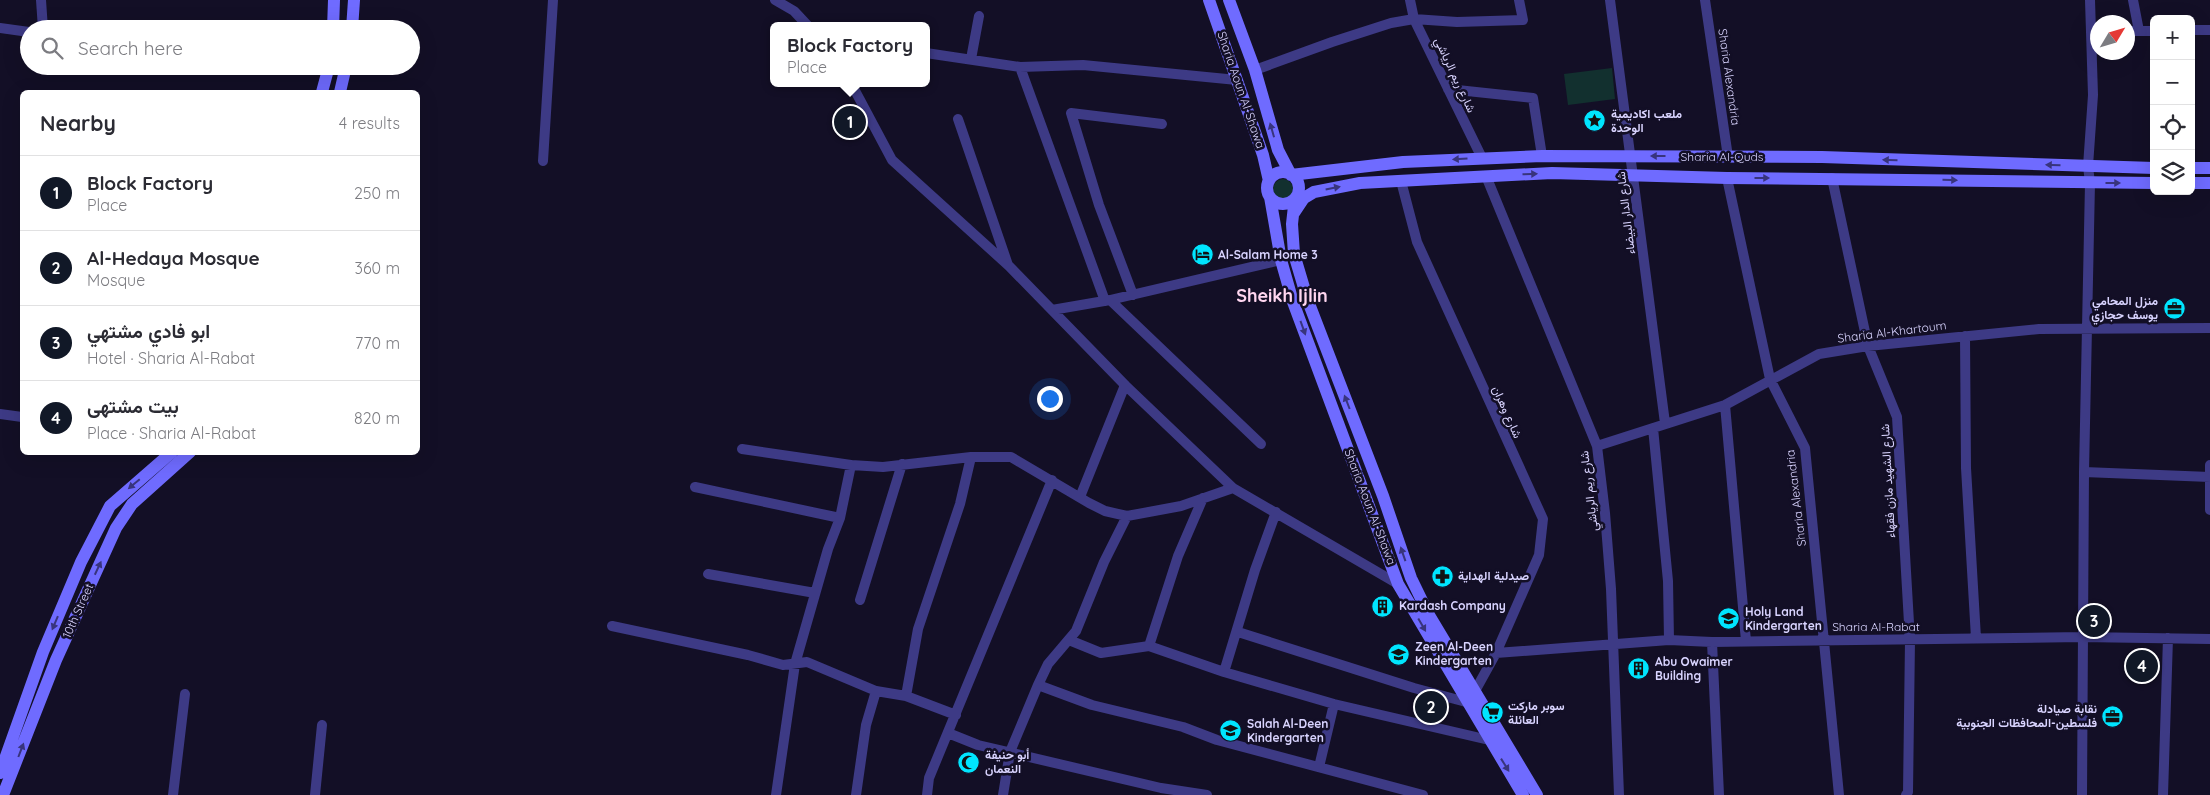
<!DOCTYPE html>
<html lang="en">
<head>
<meta charset="utf-8">
<style>
  :root { --surface:#fff; --page:#f7f7f7; --text:#2b2b33; --muted:#7c7c81; --line:#e1e1e2; --accent:#111827 }
  body { margin:0; font-family:Quicksand,Vazirmatn,sans-serif; background:var(--page); color:var(--text) }
  .controls { position:absolute; right:15px; top:15px; display:grid; overflow:hidden; border-radius:8px; box-shadow:0 5px 20px #0002 }
  .controls button { width:45px; height:45px; display:grid; place-items:center; padding:0; border:0; border-bottom:1px solid var(--line); background:var(--surface); color:var(--text); font:25px sans-serif }
  .compass { position:absolute; left:2090px; top:15px; width:45px; height:45px; border-radius:50%; background:var(--surface); box-shadow:0 5px 20px #0002; rotate:52deg }
  .you { position:absolute; left:1049px; top:398px; width:18px; height:18px; margin:-12px; border:4px solid #fff; border-radius:50%; background:#1a73e8; box-shadow:0 0 0 8px #1a73e833 }
  .badge { display:grid; place-items:center; width:32px; height:32px; border-radius:50%; background:var(--accent); color:#fff; font-size:16px; font-weight:700 }
  .pin { position:absolute; translate:-50% -50%; border:2px solid #fff; box-shadow:0 1px 5px #0006 }
  .popup { position:absolute; left:770px; top:22px; width:160px; height:65px; box-sizing:border-box; display:grid; place-content:center; border-radius:8px; background:var(--surface); filter:drop-shadow(0 1px 4px #0005); font-size:16px; white-space:nowrap; color:var(--muted) }
  .popup b { font-size:19px; color:var(--text) }
  .popup::after { content:''; position:absolute; left:50%; top:100%; margin-left:-10px; border:10px solid transparent; border-top-color:var(--surface) }
  .list { margin:0; padding:0; list-style:none }
  h2 { display:flex; justify-content:space-between; align-items:center; height:65px; margin:0; padding:0 20px; font-size:21px }
  h2 small { font-size:16px; font-weight:400; color:var(--muted) }
  .list li { display:grid; grid-template-columns:32px 1fr auto; gap:15px; align-items:center; box-sizing:border-box; height:75px; padding:0 20px; border-top:1px solid var(--line) }
  .list b { display:block; font-size:19px; white-space:nowrap }
  .list p { margin:0; font-size:16px; white-space:nowrap; color:var(--muted) }
  .list em { font-size:16px; font-style:normal; color:var(--muted) }
  .icon { flex:none; width:28px; height:28px; fill:none; stroke:currentColor; stroke-width:2; stroke-linecap:round; stroke-linejoin:round }
  .map { position:relative; flex:none; width:2210px; height:795px; overflow:hidden }
  .search { position:absolute; background:var(--surface); box-shadow:0 5px 20px #0002; left:20px; top:20px; width:400px; height:55px; display:flex; align-items:center; gap:12px; box-sizing:border-box; padding:0 18px; border-radius:28px; color:var(--muted); font-size:19px }
  .panel { position:absolute; background:var(--surface); box-shadow:0 5px 20px #0002; left:20px; top:90px; width:400px; height:365px; border-radius:8px }
  .map>svg:first-child { display:block }
  .garden { fill:#12302f }
  .lines { fill:none; stroke-linecap:round; stroke-linejoin:round }
  .minor { stroke:#3d3a85; stroke-width:10 }
  .secondary { stroke:#6f6bff; stroke-width:12 }
  .oneway { fill:#38347d }
  .labels { text-anchor:middle; stroke-width:5; stroke-linejoin:round; paint-order:stroke }
  .street-label { font-size:12px; fill:#d9d4ff; stroke:#130f26 }
  .poi-label { font-size:12px; font-weight:bold; fill:#d9d4ff; stroke:#130f26; text-anchor:start }
  .district-label { font-size:18px; font-weight:bold; fill:#ffd6f0; stroke:#130f26 }
</style>
</head>
<body>
<div class="map">
<svg width="2210" height="795" viewBox="0 0 2210 795">
  <rect width="100%" height="100%" fill="#130f26"/>
  <path class="garden" d="M1612,68l3,31 -47,6 -4,-31z
    M1273 189a10 10 0 1 1 20 0a10 10 0 1 1-20 0Z"/>
  <g class="lines">
    <path class="minor" d="M41,0l2,29
      M775,0l19,11 14,15
      M1410,0l4,19 68,139
      M1610,0l55,423
      M1705,0l23,157
      M2133,0l6,31
      M0,28l29,4
      M2191,30h19
      M2128,31h26
      M926,53l94,14 63,-2 154,15
      M971,59l8,-43
      M1020,67l85,234
      M1255,70l77,-28 59,-19 23,-4 43,3 66,-2 -4,-20
      M851,83l41,77 117,106 116,119 108,103 165,96
      M1448,89l85,9 9,58
      M958,119l50,146
      M543,161l10,-161
      M1486,176l111,270 8,67 6,76 8,206
      M1727,178l43,201 35,69 34,347
      M1832,178l36,168 29,71 13,223 -2,152 -2,3
      M1401,181l16,61 126,277 -4,36 -43,98
      M1133,295l-34,-90 -28,-92 91,11
      M1110,300l151,144
      M1052,310l58,-10 171,-40
      M1965,336l1,132 10,170
      M1725,405l21,236
      M0,414l22,3
      M1653,428l15,153 1,59
      M1597,446l128,-41 94,-51 49,-8 171,-17 171,-1
      M742,449l109,16 32,2 88,-10h40l78,46 16,8 22,5 54,-10 52,-18
      M2210,465v45
      M2084,472l126,5
      M695,487l145,31
      M1080,497l45,-112
      M708,574l107,19
      M860,600l42,-136
      M612,626l136,29 35,10 24,-3 69,29 30,5 50,19
      M1238,632l176,56 52,14
      M1069,640l32,13 48,-7 75,26 110,32 155,36
      M1712,642l7,153
      M1149,646l29,-90 25,-58
      M1224,672l31,-102 21,-58
      M1038,685l54,20 91,22 34,13 206,55
      M1475,691l21,-38 173,-13 43,2 370,-5 128,2
      M906,696l12,-67 42,-125 11,-47
      M948,733l30,12 183,43 46,7
      M1319,767l15,-63
      M173,795l12,-101
      M315,795l7,-70
      M776,795l19,-131 33,-115 12,-31 11,-53
      M856,795l10,-70 10,-34
      M927,795l2,-17 123,-298
      M1003,795l7,-43 28,-67 10,-21 28,-33 28,-69 23,-46
      M2082,795l2,-323 6,-289 -2,-17 5,-71 -3,-95
      M2163,795l5,-157"/>
    <path class="secondary" d="M1209,0l54,155 6,26
      M1229,0l26,70 23,80 13,25 112,-13 139,-6 280,1 332,11
      M333,29l1,-29
      M352,29l2,-29
      M322,92l7,-26
      M340,92l6,-26
      M2191,168h19
      M1267 188a16 16 0 1 1 32 0a16 16 0 1 1-32 0Z
      M2191,183h19
      M1270,197l11,63 12,42 105,282 125,211
      M1294,206l-2,18 2,30 14,47 75,195 28,82 18,37 108,180
      M1294,213l10,-15 10,-6 46,-9 192,-10 175,5 427,5
      M0,773l43,-121 38,-90 29,-56 62,-54
      M3,795l53,-135 60,-132 16,-24 58,-52"/>
  </g>
  <defs><path id="oneway-solid" d="M-6-.8H1V-3.2L6.5 0L1 3.2V.8H-6Z" transform="scale(1.25)"/></defs>
  <g class="oneway">
    <use href="#oneway-solid" transform="translate(1272 130) rotate(-106)"/>
    <use href="#oneway-solid" transform="translate(1658 156) rotate(-180)"/>
    <use href="#oneway-solid" transform="translate(1460 159) rotate(177)"/>
    <use href="#oneway-solid" transform="translate(1890 160) rotate(-178)"/>
    <use href="#oneway-solid" transform="translate(2053 165) rotate(-178)"/>
    <use href="#oneway-solid" transform="translate(1530 174) rotate(-2)"/>
    <use href="#oneway-solid" transform="translate(1762 178)"/>
    <use href="#oneway-solid" transform="translate(1950 180) rotate(1)"/>
    <use href="#oneway-solid" transform="translate(2113 183)"/>
    <use href="#oneway-solid" transform="translate(1333 188) rotate(-11)"/>
    <use href="#oneway-solid" transform="translate(1303 328) rotate(70)"/>
    <use href="#oneway-solid" transform="translate(1347 402) rotate(-111)"/>
    <use href="#oneway-solid" transform="translate(134 484) rotate(140)"/>
    <use href="#oneway-solid" transform="translate(1403 554) rotate(-109)"/>
    <use href="#oneway-solid" transform="translate(98 568) rotate(-65)"/>
    <use href="#oneway-solid" transform="translate(55 623) rotate(113)"/>
    <use href="#oneway-solid" transform="translate(1422 625) rotate(60)"/>
    <use href="#oneway-solid" transform="translate(21 750) rotate(-69)"/>
    <use href="#oneway-solid" transform="translate(1505 765) rotate(58)"/>
  </g>
  <defs>
    <symbol id="sight-disc" viewBox="-11 -11 22 22"><circle r="9.5" fill="#00e5ff" stroke="#130f26"/><path d="M0-6L1.8-2.2L6-1.7L2.9 1.2L3.7 5.4L0 3.3L-3.7 5.4L-2.9 1.2L-6-1.7L-1.8-2.2Z" fill="#111"/></symbol>
    <symbol id="hotel-disc" viewBox="-11 -11 22 22"><circle r="9.5" fill="#00e5ff" stroke="#130f26"/><path d="M-6-4.5h1.5V1H6V5H4.5V3h-9V5H-6ZM-4 0a1.8 1.8 0 1 1 3.6 0ZM.5 0V-2.5h3Q6-2.5 6 0Z" fill="#111"/></symbol>
    <symbol id="office-disc" viewBox="-11 -11 22 22"><circle r="9.5" fill="#00e5ff" stroke="#130f26"/><path d="M-6-3h4V-5.5h4V-3h4V5H-6ZM-1-4.5V-3h2v-1.5ZM-6 0V1H6V0Z" fill="#111"/></symbol>
    <symbol id="pharmacy-disc" viewBox="-11 -11 22 22"><circle r="9.5" fill="#00e5ff" stroke="#130f26"/><path d="M-2-6h4v4h4v4h-4v4h-4v-4h-4v-4h4Z" fill="#111"/></symbol>
    <symbol id="building-disc" viewBox="-11 -11 22 22"><circle r="9.5" fill="#00e5ff" stroke="#130f26"/><path d="M-4-6H4V6H1V3H-1V6H-4ZM-2.5-4.3h1.7v1.8h-1.7ZM.8-4.3h1.7v1.8H.8ZM-2.5-1h1.7V.8h-1.7ZM.8-1h1.7V.8H.8Z" fill="#111"/></symbol>
    <symbol id="school-disc" viewBox="-11 -11 22 22"><circle r="9.5" fill="#00e5ff" stroke="#130f26"/><path d="M0-5L7-2L0 1L-7-2ZM-4 1L0 2.5L4 1V4Q0 6-4 4Z" fill="#111"/></symbol>
    <symbol id="supermarket-disc" viewBox="-11 -11 22 22"><circle r="9.5" fill="#00e5ff" stroke="#130f26"/><path d="M-6-5.5h2.5l.6 2H6L4.5 2H-2.5L-4.4-4H-6ZM-1.5 3.2a1.3 1.3 0 1 0 .1 0ZM3 3.2a1.3 1.3 0 1 0 .1 0Z" fill="#111"/></symbol>
    <symbol id="mosque-disc" viewBox="-11 -11 22 22"><circle r="9.5" fill="#00e5ff" stroke="#130f26"/><path d="M3.5-4.9A6 6 0 1 0 3.5 4.9A5 5 0 1 1 3.5-4.9Z" fill="#111"/></symbol>
  </defs>
  <g fill-rule="evenodd">
    <use href="#sight-disc" x="1582" y="108" width="25" height="25"/>
    <use href="#hotel-disc" x="1190" y="242" width="25" height="25"/>
    <use href="#office-disc" x="2162" y="296" width="25" height="25"/>
    <use href="#pharmacy-disc" x="1430" y="564" width="25" height="25"/>
    <use href="#building-disc" x="1370" y="594" width="25" height="25"/>
    <use href="#school-disc" x="1716" y="606" width="25" height="25"/>
    <use href="#school-disc" x="1386" y="642" width="25" height="25"/>
    <use href="#building-disc" x="1626" y="656" width="25" height="25"/>
    <use href="#supermarket-disc" x="1480" y="700" width="25" height="25"/>
    <use href="#office-disc" x="2100" y="704" width="25" height="25"/>
    <use href="#school-disc" x="1218" y="718" width="25" height="25"/>
    <use href="#mosque-disc" x="956" y="750" width="25" height="25"/>
  </g>
  <g class="labels">
    <g class="street-label">
      <text transform="translate(1455 75) rotate(65)" y="4">شارع ريم الرياشي</text>
      <text transform="translate(1729 77) rotate(82)" y="4">Sharia Alexandria</text>
      <text transform="translate(1241 90) rotate(71)" y="4">Sharia Aoun Al-Shawa</text>
      <text x="1722" y="161">Sharia Al-Quds</text>
      <text transform="translate(1626 213) rotate(-97)" y="4">شارع الدار البيضاء</text>
      <text transform="translate(1892 332) rotate(-7)" y="4">Sharia Al-Khartoum</text>
      <text transform="translate(1507 412) rotate(66)" y="4">شارع وهران</text>
      <text transform="translate(1888 481) rotate(-93)" y="4">شارع الشهيد مازن فقهاء</text>
      <text transform="translate(1589 491) rotate(-97)" y="4">شارع ريم الرياشي</text>
      <text transform="translate(1796 498) rotate(-97)" y="4">Sharia Alexandria</text>
      <text transform="translate(1370 507) rotate(69)" y="4">Sharia Aoun Al-Shawa</text>
      <text transform="translate(78 611) rotate(-66)" y="4">10th Street</text>
      <text x="1876" y="631">Sharia Al-Rabat</text>
    </g>
    <g class="poi-label">
      <text x="1611" y="118">ملعب اكاديمية<tspan x="1611" dy="14">الوحدة</tspan></text>
      <text x="1218" y="259">Al-Salam Home 3</text>
      <text x="2158" y="305" text-anchor="end">منزل المحامي<tspan x="2158" dy="14">يوسف حجازي</tspan></text>
      <text x="1458" y="580">صيدلية الهداية</text>
      <text x="1399" y="610">Kardash Company</text>
      <text x="1745" y="616">Holy Land<tspan x="1745" dy="14">Kindergarten</tspan></text>
      <text x="1415" y="651">Zeen Al-Deen<tspan x="1415" dy="14">Kindergarten</tspan></text>
      <text x="1655" y="666">Abu Owaimer<tspan x="1655" dy="14">Building</tspan></text>
      <text x="1508" y="710">سوبر ماركت<tspan x="1508" dy="14">العائلة</tspan></text>
      <text x="2097" y="713" text-anchor="end">نقابة صيادلة<tspan x="2097" dy="14">فلسطين-المحافظات الجنوبية</tspan></text>
      <text x="1247" y="728">Salah Al-Deen<tspan x="1247" dy="14">Kindergarten</tspan></text>
      <text x="985" y="759">أبو حنيفة<tspan x="985" dy="14">النعمان</tspan></text>
    </g>
    <g class="district-label">
      <text x="1282" y="302">Sheikh Ijlin</text>
    </g>
  </g>
</svg>
<div class="controls">
<button>+</button>
<button>−</button>
<button><svg class="icon" aria-label="locate" viewBox="0 0 24 24"><circle cx="12" cy="12" r="6"/><path d="M12 2v4M12 18v4M2 12h4M18 12h4"/></svg></button>
<button><svg class="icon" aria-label="layers" viewBox="0 0 24 24"><path d="M12 4l9 5-9 5-9-5zM3 14l9 5 9-5"/></svg></button>
</div>
<svg class="compass" viewBox="-18 -18 36 36"><path d="M0-13l5 13h-10z" fill="#e53935"/><path d="M0 13l5-13h-10z" fill="#7c7c81"/></svg>
<div class="you"></div>
<div class="pin badge" style="left:850px;top:122px">1</div>
<div class="popup"><b>Block Factory</b>Place</div>
<div class="pin badge" style="left:1431px;top:707px">2</div>
<div class="pin badge" style="left:2094px;top:621px">3</div>
<div class="pin badge" style="left:2142px;top:666px">4</div>
<div class="search"><svg class="icon" aria-label="search" viewBox="0 0 24 24"><circle cx="10" cy="10" r="6"/><path d="M15 15l6 6"/></svg>Search here</div>
<section class="panel">
<h2>Nearby<small>4 results</small></h2>
<ul class="list">
<li><span class="badge">1</span><div><b>Block Factory</b><p>Place</p></div><em>250 m</em></li>
<li><span class="badge">2</span><div><b>Al-Hedaya Mosque</b><p>Mosque</p></div><em>360 m</em></li>
<li><span class="badge">3</span><div><b>ابو فادي مشتهي</b><p>Hotel · Sharia Al-Rabat</p></div><em>770 m</em></li>
<li><span class="badge">4</span><div><b>بيت مشتهى</b><p>Place · Sharia Al-Rabat</p></div><em>820 m</em></li>
</ul>
</section>
</div>
</body>
</html>
